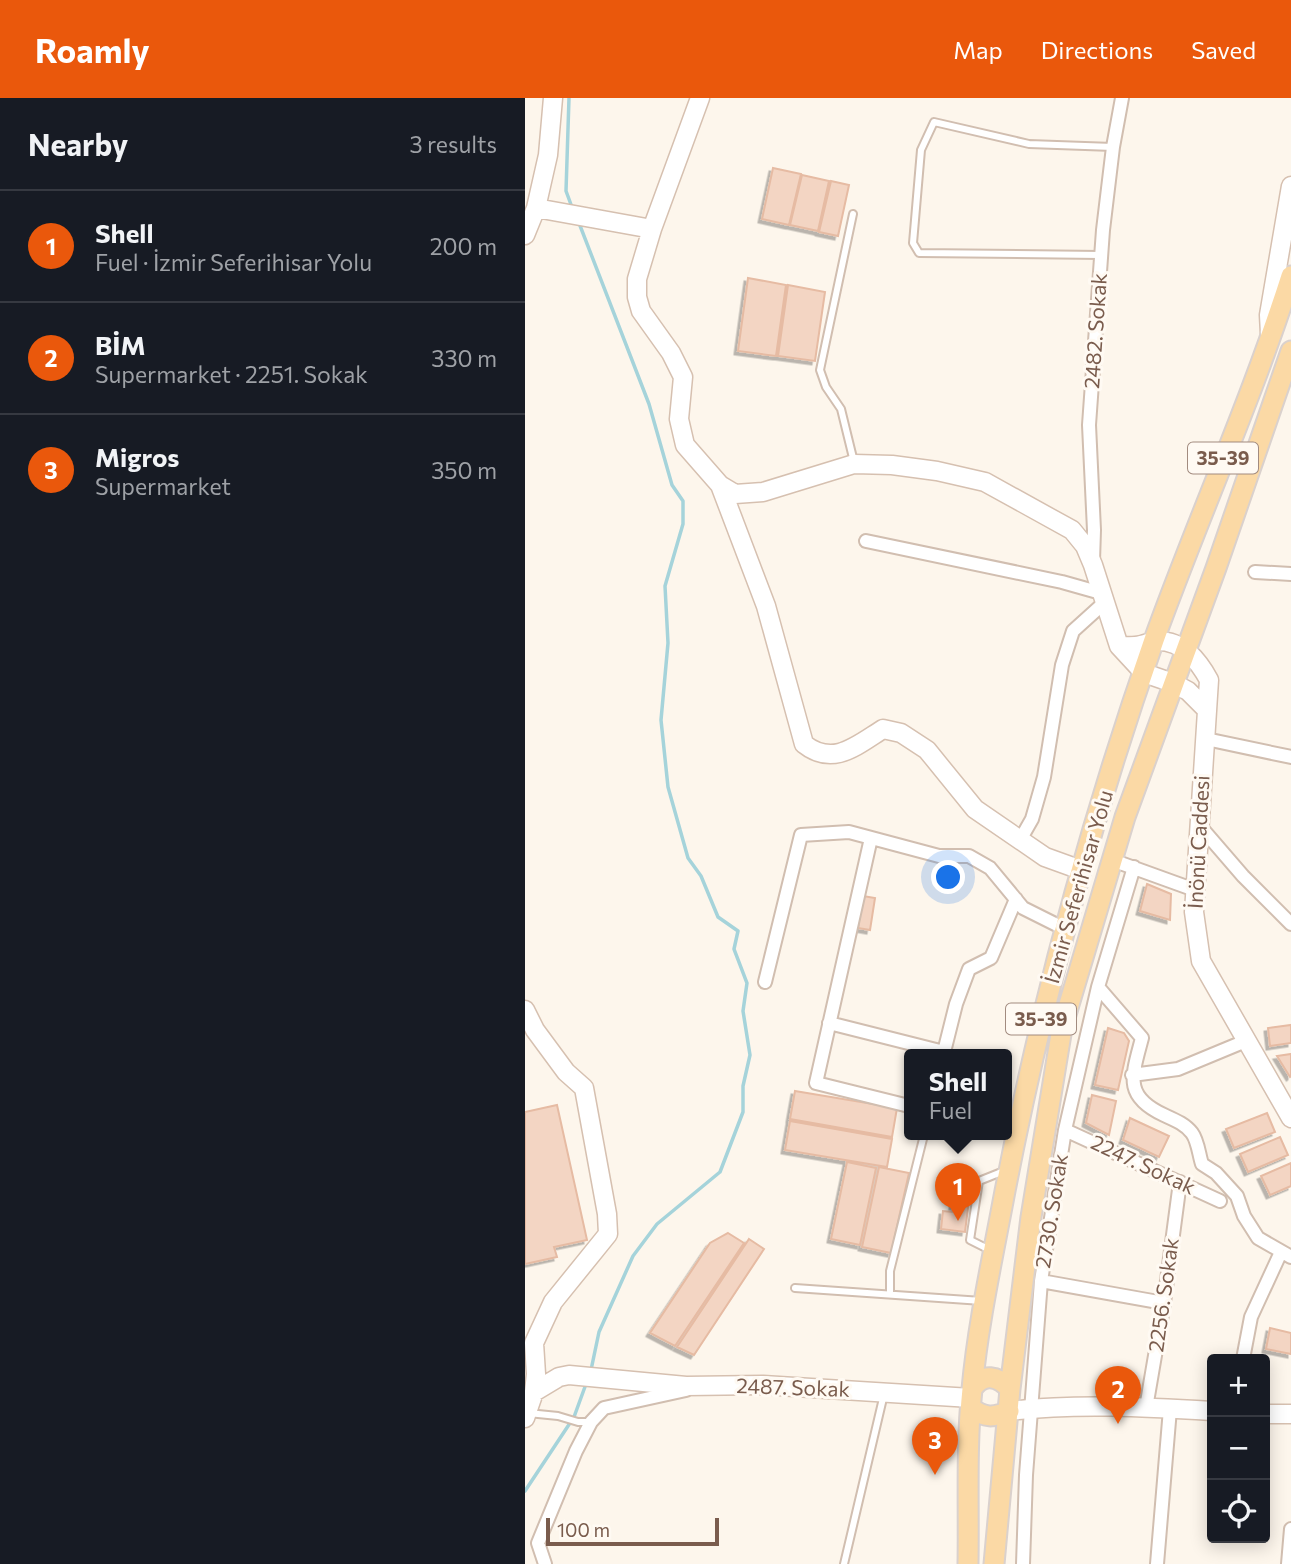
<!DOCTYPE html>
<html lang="en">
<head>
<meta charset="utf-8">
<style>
  :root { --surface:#171b24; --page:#242831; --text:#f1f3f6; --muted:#9ea1a6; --line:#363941; --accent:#ea580c }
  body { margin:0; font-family:Commissioner,sans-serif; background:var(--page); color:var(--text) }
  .controls { position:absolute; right:21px; bottom:21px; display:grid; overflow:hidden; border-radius:7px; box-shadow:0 4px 18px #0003 }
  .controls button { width:63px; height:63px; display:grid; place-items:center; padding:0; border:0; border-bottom:2px solid var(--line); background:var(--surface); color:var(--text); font:35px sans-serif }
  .scale { position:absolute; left:21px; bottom:18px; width:173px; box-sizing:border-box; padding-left:7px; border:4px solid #7a5c4d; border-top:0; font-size:19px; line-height:24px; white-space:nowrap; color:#7a5c4d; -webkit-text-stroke:5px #fffaf3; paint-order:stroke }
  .you { position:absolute; left:424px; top:780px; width:24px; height:24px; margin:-18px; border:5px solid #fff; border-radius:50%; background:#1a73e8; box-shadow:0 0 0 10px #1a73e833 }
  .badge { display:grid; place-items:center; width:46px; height:46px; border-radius:50%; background:var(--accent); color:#fff; font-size:23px; font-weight:700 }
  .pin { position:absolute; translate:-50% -58px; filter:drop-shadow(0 2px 4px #0008) }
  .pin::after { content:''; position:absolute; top:37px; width:24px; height:21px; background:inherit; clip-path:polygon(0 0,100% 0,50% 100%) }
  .popup { position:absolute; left:379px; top:951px; width:108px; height:91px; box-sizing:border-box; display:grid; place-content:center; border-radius:7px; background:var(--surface); filter:drop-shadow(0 2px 5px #0005); font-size:23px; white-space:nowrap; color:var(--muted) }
  .popup b { font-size:26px; color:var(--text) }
  .popup::after { content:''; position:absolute; left:50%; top:100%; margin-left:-14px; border:14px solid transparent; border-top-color:var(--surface) }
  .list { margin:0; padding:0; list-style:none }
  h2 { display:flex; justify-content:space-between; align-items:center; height:91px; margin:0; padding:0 28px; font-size:30px }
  h2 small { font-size:23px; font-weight:400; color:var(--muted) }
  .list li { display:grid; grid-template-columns:46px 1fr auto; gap:21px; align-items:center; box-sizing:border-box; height:112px; padding:0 28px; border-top:2px solid var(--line) }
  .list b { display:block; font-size:26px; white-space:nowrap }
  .list p { margin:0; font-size:23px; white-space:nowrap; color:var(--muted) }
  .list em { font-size:23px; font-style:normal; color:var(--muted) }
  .icon { flex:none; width:38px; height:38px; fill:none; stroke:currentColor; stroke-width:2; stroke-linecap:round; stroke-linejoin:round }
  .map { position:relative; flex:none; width:766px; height:1466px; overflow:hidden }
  header { display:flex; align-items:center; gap:42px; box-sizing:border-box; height:98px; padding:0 35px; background:var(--accent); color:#fff }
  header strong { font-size:33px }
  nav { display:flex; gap:38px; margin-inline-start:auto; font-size:24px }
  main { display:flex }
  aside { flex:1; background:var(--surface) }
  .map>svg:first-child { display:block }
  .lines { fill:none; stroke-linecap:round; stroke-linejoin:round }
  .stream { stroke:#a5d3da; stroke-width:3.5 }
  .building { fill:#f3d5c3; stroke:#e6bba3; stroke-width:2; filter:url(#shadow) }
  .lane-casing { stroke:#d1beb0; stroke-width:10 }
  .street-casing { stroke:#d1beb0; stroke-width:16 }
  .secondary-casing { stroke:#d6c0b0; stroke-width:21 }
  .primary-casing { stroke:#dad1cd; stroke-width:23 }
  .lane { stroke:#fff; stroke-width:6 }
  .street { stroke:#fff; stroke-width:12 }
  .secondary { stroke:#fff; stroke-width:18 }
  .primary { stroke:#fbd9a5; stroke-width:19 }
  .labels { text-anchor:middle; stroke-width:6; stroke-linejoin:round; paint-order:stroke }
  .shield { fill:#fffaf3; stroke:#a28b7f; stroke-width:2 }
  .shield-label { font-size:19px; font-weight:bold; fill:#7a5c4d }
  .street-label { font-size:21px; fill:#7a5c4d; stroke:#fffaf3 }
</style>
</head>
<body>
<header>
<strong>Roamly</strong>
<nav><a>Map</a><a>Directions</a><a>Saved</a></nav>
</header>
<main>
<aside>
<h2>Nearby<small>3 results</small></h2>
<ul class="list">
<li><span class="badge">1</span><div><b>Shell</b><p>Fuel · İzmir Seferihisar Yolu</p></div><em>200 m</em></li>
<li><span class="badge">2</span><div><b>BİM</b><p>Supermarket · 2251. Sokak</p></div><em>330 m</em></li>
<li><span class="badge">3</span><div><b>Migros</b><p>Supermarket</p></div><em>350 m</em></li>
</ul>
</aside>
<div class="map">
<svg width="766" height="1466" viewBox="0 0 766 1466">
  <defs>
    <filter id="shadow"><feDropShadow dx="-3.5" dy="3.5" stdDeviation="0" flood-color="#0004"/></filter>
  </defs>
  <rect width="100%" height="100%" fill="#fdf6ec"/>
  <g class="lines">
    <path class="stream" d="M44,0l-3,93 7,19
      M54,125l70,181 23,81 11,16v23l-18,62 3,57 -7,77 7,67 20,71 13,18 17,41 20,14 -4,18 13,34 -4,28 7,44 -7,31v26l-23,60 -63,52 -24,32 -34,76 -8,38
      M0,1393l49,-74 12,-33"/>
  </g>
  <path class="building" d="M248,70l28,6 -12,51 -27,-6z
    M277,77l27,6 -11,50 -28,-6z
    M306,83l18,4 -11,51 -19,-4z
    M223,180l38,7 -10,71 -38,-5z
    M263,187l37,7 -10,69 -37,-5z
    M622,786l24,10 -1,26 -30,-9z
    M338,798l12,2 -5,32 -12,-2z
    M766,927v18l-21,3 -2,-18z
    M583,930l16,5 5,8 -11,49 -23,-5z
    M766,956v22l-1,1 -13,-21z
    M270,993l102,17 -5,29 -102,-18z
    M567,997l24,6 -7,34 -23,-12z
    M32,1007l30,135 -33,7 3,10 -32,7v-152z
    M742,1015l8,19 -41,16 -8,-19z
    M605,1020l39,18 -10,21 -36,-17z
    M265,1023l102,18 -5,28 -102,-17z
    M755,1039l8,18 -40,17 -8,-18z
    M322,1064l29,6 -16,77 -29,-6z
    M766,1065v23l-21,9 -9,-19z
    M354,1069l30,6 -18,80 -29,-6z
    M431,1085l15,2 -6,47 -24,-3 2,-18 9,1z
    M203,1135l16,10 -69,103 -25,-13 60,-90z
    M224,1141l15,10 -70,106 -17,-8z
    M745,1230l21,5v21l-25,-5z"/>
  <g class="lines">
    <defs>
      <path id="lane" d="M328,116l-33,156 6,17 15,22 13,53
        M576,157l-182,-2 -6,-10 8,-93 13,-28 95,22 84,3
        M467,1153l-22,-11 9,-59 25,-10
        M270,1190l187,13
        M365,1196v-23l34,-136
        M3,1315l30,3 20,6h11
        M319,1466l40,-170"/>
      <path id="street" d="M341,443l196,41 39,11
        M568,463l1,-31 -5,-105 14,-195 10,-83 9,-49
        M730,474l36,2
        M681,641l85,18
        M674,727l44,51 48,48
        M346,740l-55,245 93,23
        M495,742l12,-21 12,-42 18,-112 11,-34 31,-28
        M587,762l83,30
        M240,884l36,-147 48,-3 90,24h30l21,12 33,40 42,21
        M573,889l44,51c-10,38 -19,58 22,77 11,5 21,9 28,18 6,8 7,22 10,31l14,9 21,23 7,20 14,22 33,19
        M304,925l115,29 -1,3
        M419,954l12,-48 13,-35 22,-11 25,-59
        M607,977l46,-6 70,-29
        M540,1032l155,71
        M516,1183l123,22
        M718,1261l8,-42 30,-65
        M621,1310l18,-105 16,-121
        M20,1466l-7,-21 38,-92 15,-29 13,-14 82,-18
        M498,1466l3,-89 15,-194 24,-151 33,-143 36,-120
        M632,1466l13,-155
        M763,1466l3,-35"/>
      <path id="secondary" d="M11,110l116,21 -15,50v18l4,14 30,42 12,24 -4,42 6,26 35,40 15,9 28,-2 91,-28 38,1 45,6 48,11 87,48 13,16 8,19 26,81 25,27 29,10 15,8 19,19
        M127,131l48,-131
        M0,137l11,-27 12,-53 5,-57
        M745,236l-1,-19 22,-129
        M195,387l46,121 38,138c29,23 52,2 79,-15l18,4 26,17 48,59 70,48 36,13
        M594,548c7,0 15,1 22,-1 6,-1 11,-4 17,-4 25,0 40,19 51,39l-15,232 7,49 90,157
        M0,912l10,20 31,42 18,16 23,126 1,20 -55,68 -19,41 2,31 -2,18
        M484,1313c66,-8 138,-4 203,0
        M740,1316h26
        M0,1320l9,-26 25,-15 10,-2 117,11 77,-1 208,13"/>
      <path id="primary" d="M447,1291c11,-17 26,-13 38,0
        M446,1310c14,10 22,10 38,3
        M443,1466c1,-58 -2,-117 4,-175 6,-66 21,-133 33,-198 36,-187 86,-371 149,-551 44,-122 98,-241 137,-364
        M469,1466l16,-175 21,-172 31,-189 63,-211 91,-249 75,-217"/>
    </defs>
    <use href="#lane" class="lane-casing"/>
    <use href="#street" class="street-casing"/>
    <use href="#secondary" class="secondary-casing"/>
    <use href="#primary" class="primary-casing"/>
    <use href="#lane" class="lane"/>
    <use href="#street" class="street"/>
    <use href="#secondary" class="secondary"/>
    <use href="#primary" class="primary"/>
  </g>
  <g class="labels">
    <g class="shield">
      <rect x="663" y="344.5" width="70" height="31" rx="5"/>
      <rect x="481" y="905.5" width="70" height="31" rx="5"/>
    </g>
    <g class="shield-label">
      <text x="698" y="367">35-39</text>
      <text x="516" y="928">35-39</text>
    </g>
    <g class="street-label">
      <text transform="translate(571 233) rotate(-86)" y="7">2482. Sokak</text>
      <text transform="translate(674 744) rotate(-87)" y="7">İnönü Caddesi</text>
      <text transform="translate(554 789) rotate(-74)" y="7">İzmir Seferihisar Yolu</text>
      <text transform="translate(618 1067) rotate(25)" y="7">2247. Sokak</text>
      <text transform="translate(527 1113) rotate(-81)" y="7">2730. Sokak</text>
      <text transform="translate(639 1197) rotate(-82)" y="7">2256. Sokak</text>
      <text transform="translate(268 1290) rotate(2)" y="7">2487. Sokak</text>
    </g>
  </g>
</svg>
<div class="controls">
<button>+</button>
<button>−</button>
<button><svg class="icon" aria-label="locate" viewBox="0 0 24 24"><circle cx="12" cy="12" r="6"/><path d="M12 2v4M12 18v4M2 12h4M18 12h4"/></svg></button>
</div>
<div class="scale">100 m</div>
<div class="you"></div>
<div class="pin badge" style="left:433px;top:1123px">1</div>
<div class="popup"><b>Shell</b>Fuel</div>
<div class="pin badge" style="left:593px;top:1326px">2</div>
<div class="pin badge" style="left:410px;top:1377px">3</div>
</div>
</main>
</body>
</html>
